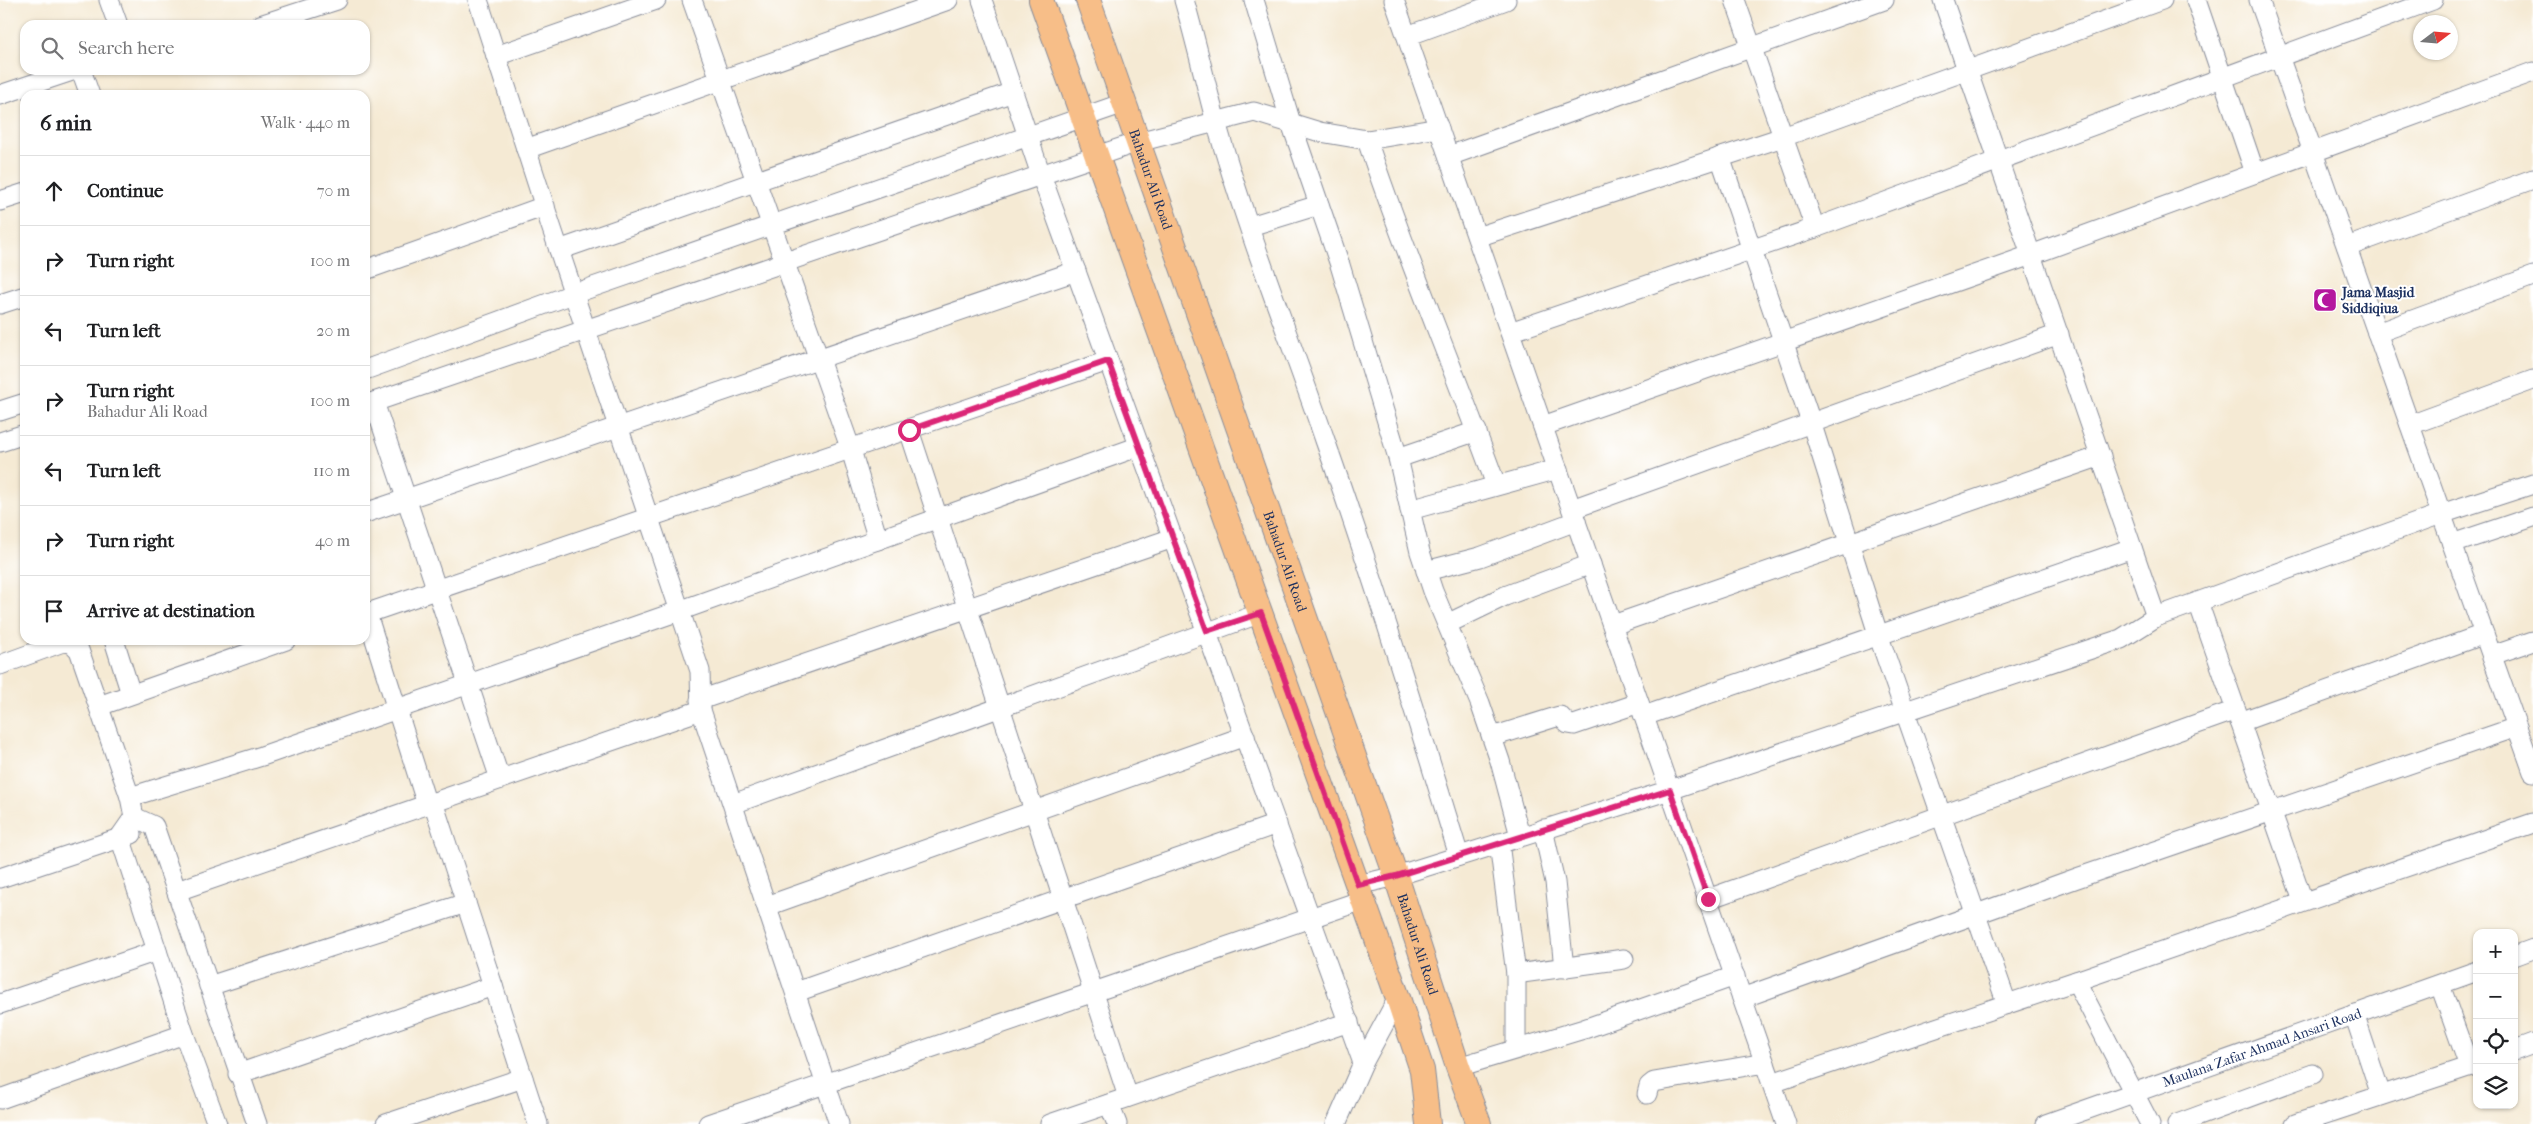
<!DOCTYPE html>
<html lang="en">
<head>
<meta charset="utf-8">
<style>
  :root { --surface:#fff; --page:#f6f6f6; --text:#202124; --muted:#757577; --line:#e0e0e0 }
  body { margin:0; font-family:"IM FELL French Canon",serif; background:var(--page); color:var(--text) }
  .controls { position:absolute; right:15px; bottom:15px; display:grid; overflow:hidden; border-radius:10px; box-shadow:0 1px 4px #0004 }
  .controls button { width:45px; height:45px; display:grid; place-items:center; padding:0; border:0; border-bottom:1px solid var(--line); background:var(--surface); color:var(--text); font:25px sans-serif }
  .compass { position:absolute; left:2413px; top:15px; width:45px; height:45px; border-radius:50%; background:var(--surface); box-shadow:0 1px 4px #0004; rotate:74deg }
  .stop { position:absolute; width:15px; height:15px; margin:-11px; border:4px solid #db2777; border-radius:50%; background:#fff }
  .stop.end { background:#db2777; border-color:#fff; box-shadow:0 1px 5px #0008 }
  .list { margin:0; padding:0; list-style:none }
  h2 { display:flex; justify-content:space-between; align-items:center; height:65px; margin:0; padding:0 20px; font-size:21px }
  h2 small { font-size:16px; font-weight:400; color:var(--muted) }
  .list li { display:grid; grid-template-columns:32px 1fr auto; gap:15px; align-items:center; box-sizing:border-box; height:70px; padding:0 20px; border-top:1px solid var(--line) }
  .list b { display:block; font-size:19px; white-space:nowrap }
  .list p { margin:0; font-size:16px; white-space:nowrap; color:var(--muted) }
  .list em { font-size:16px; font-style:normal; color:var(--muted) }
  .icon { flex:none; width:28px; height:28px; fill:none; stroke:currentColor; stroke-width:2; stroke-linecap:round; stroke-linejoin:round }
  .map { position:relative; flex:none; width:2533px; height:1124px; overflow:hidden }
  .search { position:absolute; background:var(--surface); box-shadow:0 1px 4px #0004; left:20px; top:20px; width:350px; height:55px; display:flex; align-items:center; gap:12px; box-sizing:border-box; padding:0 18px; border-radius:15px; color:var(--muted); font-size:19px }
  .panel { position:absolute; background:var(--surface); box-shadow:0 1px 4px #0004; left:20px; top:90px; width:350px; height:555px; border-radius:15px }
  .map>svg:first-child { display:block }
  .lines { fill:none; stroke-linecap:round; stroke-linejoin:round }
  .minor-casing { stroke:#888c99; stroke-width:21 }
  .major-casing { stroke:#888c99; stroke-width:26 }
  .minor { stroke:#fff; stroke-width:19 }
  .major { stroke:#f7be88; stroke-width:24 }
  .route { stroke:#db2777; stroke-width:6 }
  .labels { text-anchor:middle; stroke-width:4; stroke-linejoin:round; paint-order:stroke }
  .street-label { font-size:14px; fill:#1b2f5e; stroke:#fff }
  .poi-label { font-size:14px; font-weight:bold; fill:#1b2f5e; stroke:#fff; text-anchor:start }
</style>
</head>
<body>
<div class="map">
<svg width="2533" height="1124" viewBox="0 0 2533 1124">
  <rect width="100%" height="100%" fill="#fff"/>
  <filter id="ink" filterUnits="userSpaceOnUse"><feTurbulence type="fractalNoise" baseFrequency=".02" numOctaves="2"/><feDisplacementMap in="SourceGraphic" scale="10" xChannelSelector="R" yChannelSelector="G"/><feConvolveMatrix kernelMatrix="1 2 1 2 8 2 1 2 1" color-interpolation-filters="sRGB"/></filter>
  <filter id="wash" filterUnits="userSpaceOnUse"><feTurbulence type="fractalNoise" baseFrequency=".0096" numOctaves="4" result="noise"/><feDisplacementMap in="SourceGraphic" scale="20" xChannelSelector="R" yChannelSelector="G"/><feGaussianBlur stdDeviation="1.12" result="paint"/><feColorMatrix in="noise" values="0 0 0 0 0 0 0 0 0 0 0 0 0 0 0 0 0 1.4 0 .05"/><feComposite in="paint" operator="in"/></filter>
  <g filter="url(#wash)">
    <rect width="100%" height="100%" fill="#f5ead4"/>
  </g>
  <g filter="url(#ink)">
    <g class="lines">
      <defs>
        <g id="minor">
          <path d="M109,0l9,25"/>
          <path d="M478,0l73,226 149,445 1,39 138,414"/>
          <path d="M692,0l159,450 27,90"/>
          <path d="M982,0l59,175 322,888"/>
          <path d="M1184,0c12,41 21,82 32,122 31,109 73,214 110,321 48,136 91,275 133,413"/>
          <path d="M1254,0l37,123 49,142 58,193 22,94 13,39 47,112 20,58 20,75"/>
          <path d="M1394,0l392,1124"/>
          <path d="M1735,0l80,228"/>
          <path d="M1943,0l213,617"/>
          <path d="M2196,0l59,173"/>
          <path d="M2259,0l274,772"/>
          <path d="M260,25l77,-25"/>
          <path d="M1407,36l99,-36"/>
          <path d="M496,56l160,-56"/>
          <path d="M81,70l9,25"/>
          <path d="M0,95l75,-25"/>
          <path d="M1367,140c39,117 87,229 129,345"/>
          <path d="M526,149l422,-149"/>
          <path d="M1449,156l435,-156"/>
          <path d="M1720,157l92,268 67,212 128,367"/>
          <path d="M0,201l25,-8"/>
          <path d="M1250,226l69,-21"/>
          <path d="M1477,237l306,-100 379,-137"/>
          <path d="M2347,247l186,-68"/>
          <path d="M559,250l454,-158"/>
          <path d="M365,270l180,-64"/>
          <path d="M0,304l25,-8"/>
          <path d="M1510,332l305,-104 618,-228"/>
          <path d="M2377,333l156,-57"/>
          <path d="M365,370l208,-76 551,-191"/>
          <path d="M374,402l126,377"/>
          <path d="M365,405l773,-263 116,-30 66,20 47,8 72,-12"/>
          <path d="M0,411l25,-8"/>
          <path d="M2410,425l123,-45"/>
          <path d="M1543,426l488,-171 502,-183"/>
          <path d="M909,430l219,667"/>
          <path d="M0,442l25,-8"/>
          <path d="M1398,458l79,-27"/>
          <path d="M1572,509l487,-175"/>
          <path d="M1410,510l148,-41"/>
          <path d="M365,513l711,-242"/>
          <path d="M2452,544l81,-27"/>
          <path d="M1426,571l54,-14 96,-36"/>
          <path d="M2198,602l105,299"/>
          <path d="M365,614l743,-253"/>
          <path d="M367,614l60,191"/>
          <path d="M1447,624l58,-28 86,-32"/>
          <path d="M1613,625l488,-169"/>
          <path d="M114,640l17,54"/>
          <path d="M2492,655l41,-14"/>
          <path d="M0,665l63,-23 9,1 7,7 51,147 4,20 -14,20 64,197 33,90"/>
          <path d="M700,700l473,-162"/>
          <path d="M99,706l187,-66"/>
          <path d="M1644,716l488,-168"/>
          <path d="M2240,722l244,-88"/>
          <path d="M1492,737l64,-20 4,-1 8,8 6,1 65,-22"/>
          <path d="M130,797l132,-41 417,-145 461,-165"/>
          <path d="M433,802l105,322"/>
          <path d="M733,804l528,-191"/>
          <path d="M134,817l20,9 103,298"/>
          <path d="M1543,829l12,53 9,86"/>
          <path d="M1499,843l17,131v74"/>
          <path d="M0,878l132,-44"/>
          <path d="M1358,885l38,-9 274,-86 451,-151 35,-22 285,-103 92,-30"/>
          <path d="M177,891l524,-181"/>
          <path d="M1708,899l528,-189"/>
          <path d="M767,906l478,-170"/>
          <path d="M2514,956l19,-7"/>
          <path d="M1516,974l108,-15"/>
          <path d="M2076,981l74,143"/>
          <path d="M2440,985l29,81"/>
          <path d="M209,986l257,-83"/>
          <path d="M796,992l481,-168"/>
          <path d="M1742,998l335,-120 440,-151"/>
          <path d="M0,1004l157,-53"/>
          <path d="M2354,1014l27,81"/>
          <path d="M2514,1051l19,-7"/>
          <path d="M1458,1067l126,-38 151,-53"/>
          <path d="M238,1074l255,-88"/>
          <path d="M1772,1083l304,-102 457,-158"/>
          <path d="M1647,1094l2,-8 5,-4 111,-19"/>
          <path d="M0,1099l184,-65"/>
          <path d="M1109,1104l8,20"/>
          <path d="M386,1124l137,-46"/>
          <path d="M708,1124l655,-224"/>
          <path d="M1050,1124l299,-102"/>
          <path d="M1336,1124l27,-61 35,-65"/>
          <path id="s1" d="M2046,1124l431,-153"/>
          <path d="M2177,1124l136,-50"/>
          <path d="M2295,1124l182,-60"/>
        </g>
        <g id="major">
          <path d="M1041,0l357,998 24,72 6,54"/>
          <path id="s2" d="M1088,0l308,876 62,191 21,57"/>
        </g>
      </defs>
      <use href="#minor" class="minor-casing"/>
      <use href="#major" class="major-casing"/>
      <use href="#minor" class="minor"/>
      <use href="#major" class="major"/>
    </g>
  </g>
  <g class="lines" filter="url(#ink)">
    <path class="route" d="M909,430l199,-69 99,270 54,-18 97,272 38,-9 274,-86 38,109"/>
  </g>
  <defs>
    <symbol id="mosque-square" viewBox="-11 -11 22 22"><rect x="-9" y="-9" width="18" height="18" rx="4" fill="#b5179e" stroke="#fff"/><path d="M3.5-4.9A6 6 0 1 0 3.5 4.9A5 5 0 1 1 3.5-4.9Z" fill="#fff"/></symbol>
  </defs>
  <g fill-rule="evenodd">
    <use href="#mosque-square" x="2311" y="286" width="28" height="28"/>
  </g>
  <g class="labels">
    <g class="street-label">
      <text dy="5" stroke="none"><textPath href="#s2" startOffset="190">Bahadur Ali Road</textPath></text>
      <text dy="5" stroke="none"><textPath href="#s2" startOffset="595">Bahadur Ali Road</textPath></text>
      <text dy="5" stroke="none"><textPath href="#s2" startOffset="1000">Bahadur Ali Road</textPath></text>
      <text dy="5" stroke="none"><textPath href="#s1" startOffset="229">Maulana Zafar Ahmad Ansari Road</textPath></text>
    </g>
    <g class="poi-label">
      <text x="2342" y="297">Jama Masjid<tspan x="2342" dy="16">Siddiqiua</tspan></text>
    </g>
  </g>
</svg>
<div class="controls">
<button>+</button>
<button>−</button>
<button><svg class="icon" aria-label="locate" viewBox="0 0 24 24"><circle cx="12" cy="12" r="6"/><path d="M12 2v4M12 18v4M2 12h4M18 12h4"/></svg></button>
<button><svg class="icon" aria-label="layers" viewBox="0 0 24 24"><path d="M12 4l9 5-9 5-9-5zM3 14l9 5 9-5"/></svg></button>
</div>
<svg class="compass" viewBox="-18 -18 36 36"><path d="M0-13l5 13h-10z" fill="#e53935"/><path d="M0 13l5-13h-10z" fill="#757577"/></svg>
<div class="stop" style="left:909px;top:430px"></div>
<div class="stop end" style="left:1708px;top:899px"></div>
<div class="search"><svg class="icon" aria-label="search" viewBox="0 0 24 24"><circle cx="10" cy="10" r="6"/><path d="M15 15l6 6"/></svg>Search here</div>
<section class="panel">
<h2>6 min<small>Walk · 440 m</small></h2>
<ul class="list">
<li><svg class="icon" aria-label="ahead" viewBox="0 0 24 24"><path d="M12 20V5M6 11l6-6 6 6"/></svg><div><b>Continue</b></div><em>70 m</em></li>
<li><svg class="icon" aria-label="right" viewBox="0 0 24 24"><path d="M7 20v-9h11M14 6l5 5-5 5"/></svg><div><b>Turn right</b></div><em>100 m</em></li>
<li><svg class="icon" aria-label="left" viewBox="0 0 24 24"><path d="M17 20v-9H6M10 6l-5 5 5 5"/></svg><div><b>Turn left</b></div><em>20 m</em></li>
<li><svg class="icon" aria-label="right" viewBox="0 0 24 24"><path d="M7 20v-9h11M14 6l5 5-5 5"/></svg><div><b>Turn right</b><p>Bahadur Ali Road</p></div><em>100 m</em></li>
<li><svg class="icon" aria-label="left" viewBox="0 0 24 24"><path d="M17 20v-9H6M10 6l-5 5 5 5"/></svg><div><b>Turn left</b></div><em>110 m</em></li>
<li><svg class="icon" aria-label="right" viewBox="0 0 24 24"><path d="M7 20v-9h11M14 6l5 5-5 5"/></svg><div><b>Turn right</b></div><em>40 m</em></li>
<li><svg class="icon" aria-label="arrive" viewBox="0 0 24 24"><path d="M6 21V4h12l-3 4 3 4H6"/></svg><div><b>Arrive at destination</b></div></li>
</ul>
</section>
</div>
</body>
</html>
